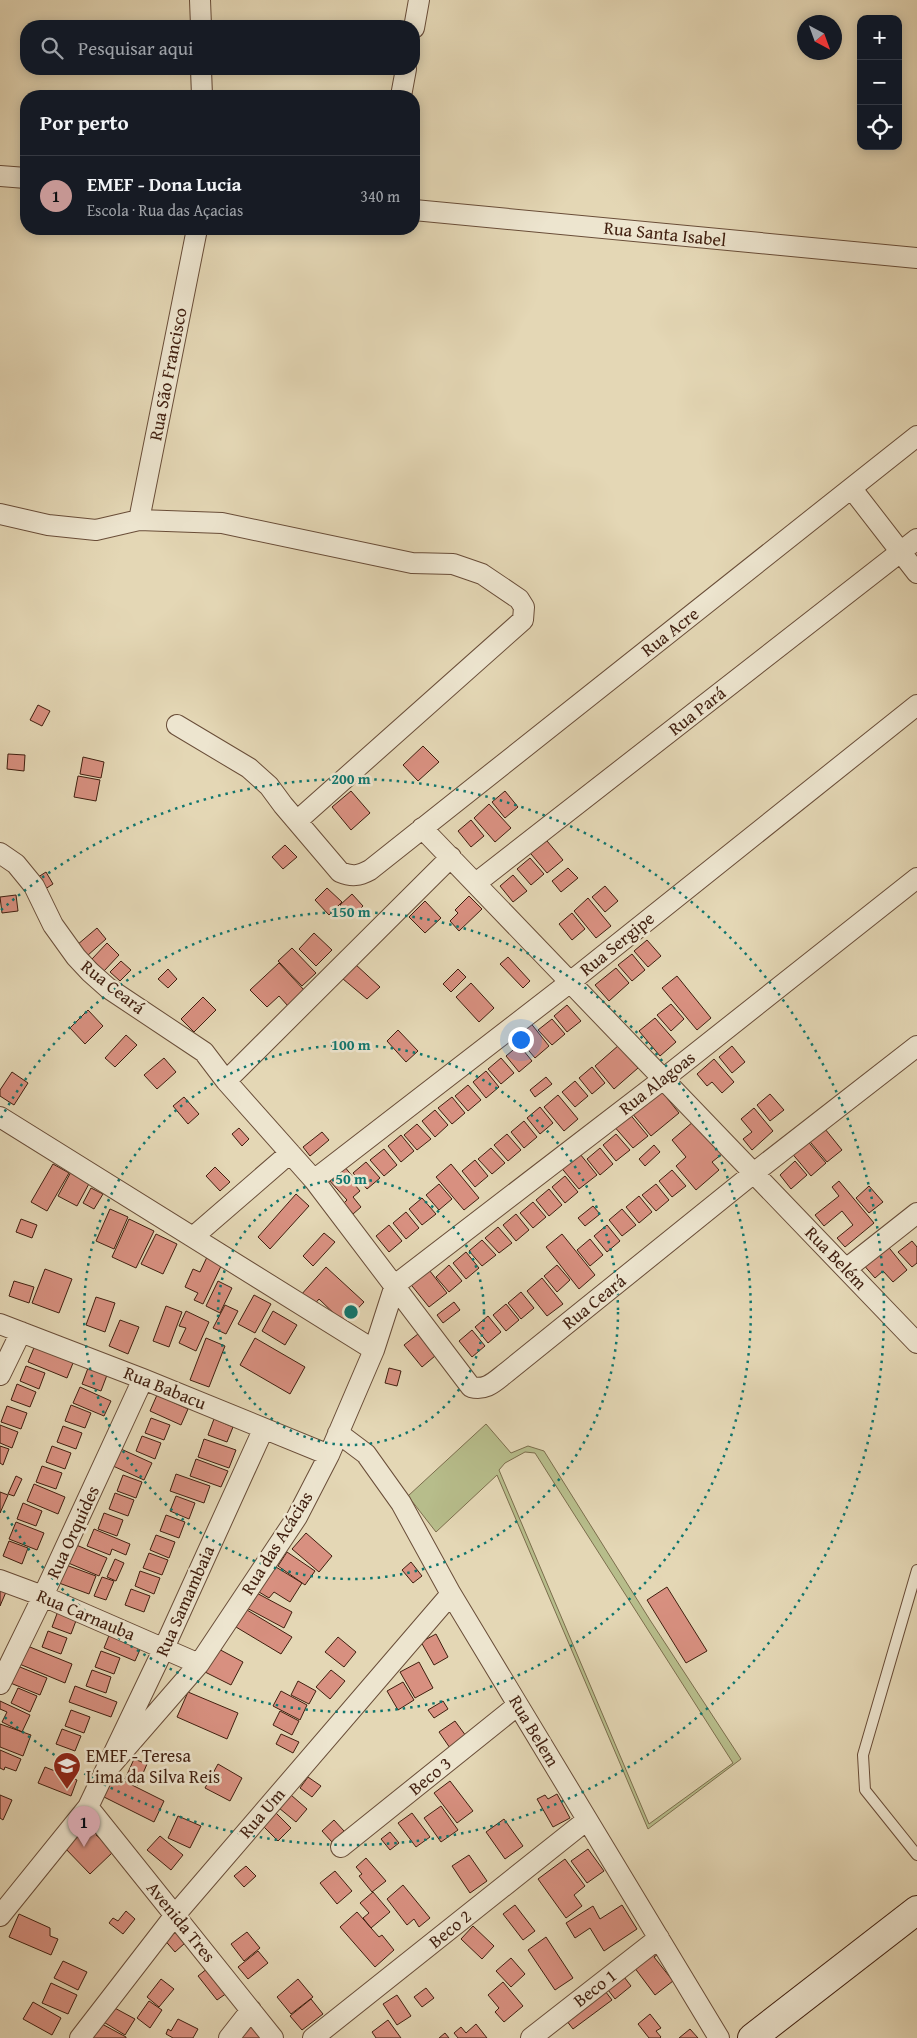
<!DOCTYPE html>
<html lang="pt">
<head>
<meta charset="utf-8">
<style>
  :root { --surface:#171b24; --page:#20242c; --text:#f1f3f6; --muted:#9ea1a6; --line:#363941; --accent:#c59692 }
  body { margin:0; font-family:"Gentium Book Plus",serif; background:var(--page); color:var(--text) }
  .controls { position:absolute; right:15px; top:15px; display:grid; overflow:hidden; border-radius:10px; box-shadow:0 2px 12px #0003 }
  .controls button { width:45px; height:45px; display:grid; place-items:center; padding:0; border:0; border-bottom:1px solid var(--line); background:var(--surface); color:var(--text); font:25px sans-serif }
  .compass { position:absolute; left:797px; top:15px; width:45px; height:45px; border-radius:50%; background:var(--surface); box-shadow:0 2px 12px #0003; rotate:139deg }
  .you { position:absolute; left:520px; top:1039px; width:18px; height:18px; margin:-12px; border:4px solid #fff; border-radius:50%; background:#1a73e8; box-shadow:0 0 0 8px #1a73e833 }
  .badge { display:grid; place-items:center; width:32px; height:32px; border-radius:50%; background:var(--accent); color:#111; font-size:16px; font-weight:700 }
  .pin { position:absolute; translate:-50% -41px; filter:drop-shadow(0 1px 2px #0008) }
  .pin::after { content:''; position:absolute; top:26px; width:18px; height:15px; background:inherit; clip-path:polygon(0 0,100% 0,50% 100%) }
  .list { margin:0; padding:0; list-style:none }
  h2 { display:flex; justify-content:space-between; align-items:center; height:65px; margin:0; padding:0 20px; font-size:21px }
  h2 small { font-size:16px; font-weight:400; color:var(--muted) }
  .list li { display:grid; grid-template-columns:32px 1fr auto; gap:15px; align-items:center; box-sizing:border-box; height:80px; padding:0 20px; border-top:1px solid var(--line) }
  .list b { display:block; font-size:19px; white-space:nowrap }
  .list p { margin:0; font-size:16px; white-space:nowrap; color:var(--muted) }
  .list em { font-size:16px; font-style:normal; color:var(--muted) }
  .icon { flex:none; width:28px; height:28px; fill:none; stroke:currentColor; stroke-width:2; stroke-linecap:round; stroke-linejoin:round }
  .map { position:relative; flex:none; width:917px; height:2038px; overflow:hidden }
  .search { position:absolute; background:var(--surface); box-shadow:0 2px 12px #0003; left:20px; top:20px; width:400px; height:55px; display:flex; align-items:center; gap:12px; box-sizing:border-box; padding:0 18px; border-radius:20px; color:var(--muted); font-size:19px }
  .panel { position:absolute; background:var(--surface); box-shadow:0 2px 12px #0003; left:20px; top:90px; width:400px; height:145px; border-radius:20px }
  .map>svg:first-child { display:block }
  .green { fill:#b7bd8b; stroke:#7c6e4d; fill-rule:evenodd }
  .building { fill:#d89080; stroke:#401f0f }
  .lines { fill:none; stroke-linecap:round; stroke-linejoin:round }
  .lane-casing { stroke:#694d38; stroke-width:12 }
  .street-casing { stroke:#694d38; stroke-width:22 }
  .secondary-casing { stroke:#401f0f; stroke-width:30 }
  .lane { stroke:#ede5cf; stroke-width:10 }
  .street { stroke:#ede5cf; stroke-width:20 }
  .secondary { stroke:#ede5cf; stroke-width:28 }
  .ring { fill:none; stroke:#0f766e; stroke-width:2.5; stroke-dasharray:2.5 5 }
  .labels { text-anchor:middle; stroke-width:5; stroke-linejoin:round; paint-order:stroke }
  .street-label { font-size:18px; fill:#401f0f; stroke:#ede5cf }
  .poi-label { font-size:18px; fill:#401f0f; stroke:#ede5cf; text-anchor:start }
  .centre { fill:#0f766e; stroke:#ede5cf; stroke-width:2.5 }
  .ring-label { font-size:15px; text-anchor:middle; font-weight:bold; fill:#0f766e; stroke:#ede5cf; stroke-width:5; stroke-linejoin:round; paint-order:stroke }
</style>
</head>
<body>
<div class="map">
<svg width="917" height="2038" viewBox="0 0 917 2038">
  <rect width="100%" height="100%" fill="#e4d7b5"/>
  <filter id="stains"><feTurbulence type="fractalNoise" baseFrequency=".004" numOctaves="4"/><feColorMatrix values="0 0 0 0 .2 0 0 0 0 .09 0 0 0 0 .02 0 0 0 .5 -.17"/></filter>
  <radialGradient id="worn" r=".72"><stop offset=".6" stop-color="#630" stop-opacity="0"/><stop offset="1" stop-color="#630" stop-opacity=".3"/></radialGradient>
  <path class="green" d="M486,1424l25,29 17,-7 16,5 106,169 91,139 -93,70 -151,-354 -61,57 -28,-36zM525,1452l10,1 198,310 -84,61 -150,-354 6,-7z"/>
  <path class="building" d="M38,705l12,6 -8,15 -12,-6z
    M423,746l16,16 -21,19 -15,-16z
    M8,754l17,1 -1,16 -17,-2z
    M83,757l21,5 -3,16 -21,-4z
    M78,776l22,4 -4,21 -22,-4z
    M351,791l19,22 -19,17 -19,-23z
    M505,791l13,16 -13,11 -13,-16z
    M489,804l22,24 -16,14 -21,-24z
    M471,820l13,16 -13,11 -13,-16z
    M542,835l21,25 -16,13 -21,-25z
    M285,845l12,12 -14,12 -11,-12z
    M530,858l14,16 -13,11 -14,-16z
    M568,868l10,10 -17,14 -9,-11z
    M46,872l7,12 -11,7 -7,-12z
    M513,875l14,16 -14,11 -13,-16z
    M605,886l13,15 -13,11 -13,-15z
    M327,888l15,14 -13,13 -14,-15z
    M352,894l11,12 -11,11 -12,-12z
    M16,895l2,16 -16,2 -2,-16z
    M469,896l13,13 -23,22 -9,-10 8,-8 -3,-3z
    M588,898l23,28 -15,12 -22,-27z
    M425,901l16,17 -16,15 -16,-16z
    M572,913l13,16 -13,11 -13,-16z
    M97,928l9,11 -19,17 -10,-11z
    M314,933l18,17 -16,16 -17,-17z
    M647,940l14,16 -13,11 -14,-16z
    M107,943l12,12 -15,16 -12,-12z
    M292,948l24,25 -14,13 -24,-25z
    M632,954l13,16 -13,11 -14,-16z
    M508,957l22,24 -7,7 -23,-24z
    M121,961l10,9 -11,11 -10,-9z
    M279,963l25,27 -16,16 -9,-10 -12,11 -17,-17z
    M355,964l25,23 -13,12 -24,-20z
    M616,968l13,15 -20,18 -14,-16z
    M168,969l9,10 -9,9 -10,-9z
    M458,969l8,8 -15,15 -8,-8z
    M677,976l34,42 -14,12 -35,-42z
    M471,983l23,25 -15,14 -23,-25z
    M203,997l13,13 -22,22 -13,-13z
    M671,1004l13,15 -13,12 -14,-16z
    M567,1005l14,16 -14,11 -13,-16z
    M88,1010l15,16 -18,18 -15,-16z
    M655,1018l21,24 -16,14 -21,-25z
    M552,1019l13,15 -13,11 -14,-15z
    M529,1021l20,25 -14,12 -21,-25z
    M398,1030l20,21 -12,11 -19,-21z
    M126,1035l11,10 -22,22 -10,-9z
    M519,1045l13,16 -13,11 -13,-16z
    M619,1045l19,23 -24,21 -19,-23z
    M732,1046l13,16 -13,11 -13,-16z
    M164,1058l12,14 -19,17 -13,-14z
    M501,1058l13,15 -13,11 -13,-15z
    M714,1059l20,23 -12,11 -10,-11 -5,4 -10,-12z
    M592,1067l13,16 -13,11 -13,-16z
    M486,1071l13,16 -13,11 -13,-16z
    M12,1072l16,11 -14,22 -14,-9v-6z
    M546,1077l6,7 -17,13 -5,-7z
    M575,1081l13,15 -13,11 -13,-15z
    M468,1085l13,15 -13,11 -13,-15z
    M659,1088l20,25 -28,23 -20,-24z
    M770,1094l14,16 -14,11 -13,-16z
    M558,1095l20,24 -14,12 -20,-24z
    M184,1097l15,17 -11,10 -15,-18z
    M452,1097l13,16 -13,11 -14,-16z
    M540,1107l13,16 -13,11 -13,-16z
    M754,1108l19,23 -21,19 -9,-11 9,-7 -11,-13z
    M435,1110l13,15 -13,12 -13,-16z
    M628,1112l20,24 -15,12 -21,-24z
    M524,1121l13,16 -13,11 -13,-16z
    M694,1121l28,33 -10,8 7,8 -23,20 -20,-24 10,-9 -14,-17z
    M417,1124l14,15 -14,11 -13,-15z
    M821,1124l21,26 -15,12 -21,-25z
    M239,1128l10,11 -7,7 -10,-12z
    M322,1132l7,8 -19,16 -7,-9z
    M507,1134l14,16 -13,11 -14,-16z
    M616,1134l14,16 -14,11 -13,-16z
    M401,1135l13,16 -13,11 -13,-16z
    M805,1138l21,25 -15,13 -21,-25z
    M654,1145l6,7 -15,14 -6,-7z
    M491,1148l14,15 -13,11 -14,-15z
    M600,1148l13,16 -13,11 -13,-16z
    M384,1149l13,16 -13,11 -14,-16z
    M576,1149l21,26 -18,14 -20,-24z
    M475,1160l13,16 -13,11 -13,-16z
    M795,1161l12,14 -16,14 -11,-14z
    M366,1162l14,16 -13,11 -14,-16z
    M53,1164l16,9 -22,38 -16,-9z
    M451,1164l28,34 -15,12 -28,-33z
    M344,1166l9,11 -3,2 10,12 -7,6 8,10 -8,7 -9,-11 3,-3 -19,-21z
    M215,1167l15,15 -10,9 -14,-15z
    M72,1170l19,10 -14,26 -19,-10z
    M672,1170l14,16 -14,11 -13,-16z
    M565,1176l13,16 -13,11 -13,-16z
    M839,1181l35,42 -29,24 -8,-9 16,-13 -11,-14 -18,15 -9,-11 24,-19 -7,-9z
    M439,1184l13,15 -13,11 -13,-15z
    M656,1184l13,16 -13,11 -14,-16z
    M869,1186l14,16 -14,11 -13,-15z
    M91,1188l12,6 -9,15 -11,-6z
    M549,1189l13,16 -13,11 -13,-16z
    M296,1194l13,12 -39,43 -12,-12z
    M639,1196l13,16 -13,11 -13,-16z
    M422,1198l14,16 -14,11 -13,-16z
    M533,1202l13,15 -13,11 -13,-15z
    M593,1206l7,8 -15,12 -7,-8z
    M110,1209l18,8 -14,32 -18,-8z
    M622,1209l14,16 -14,11 -13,-16z
    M406,1212l13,16 -13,11 -13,-16z
    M516,1214l13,16 -13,11 -13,-16z
    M21,1219l16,6 -5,13 -16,-6z
    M129,1219l25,12 -18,37 -24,-11z
    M389,1225l13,16 -13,11 -13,-16z
    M607,1225l13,16 -13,11 -13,-16z
    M498,1227l14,16 -13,10 -14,-15z
    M324,1233l11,9 -22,24 -10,-10z
    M156,1234l21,10 -14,30 -22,-10z
    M562,1234l33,41 -16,14 -33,-42z
    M590,1239l13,16 -13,11 -13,-16z
    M482,1240l14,15 -14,11 -13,-15z
    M912,1241l5,6v16l-5,4 -14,-15z
    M886,1244l21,26 -14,12 -10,-11 -8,7 -13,-15z
    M466,1252l13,16 -13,11 -13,-16z
    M207,1257l15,7 -19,40 -9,-4 4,-7 -13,-6 8,-18 7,3z
    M449,1265l13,16 -13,11 -13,-15z
    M557,1265l13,15 -13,12 -13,-16z
    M426,1266l21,27 -18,14 -21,-26z
    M326,1267l38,35 -20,21 -25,-24 -7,8 -12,-11z
    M45,1269l27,10 -13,34 -27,-10z
    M542,1278l21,26 -16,12 -20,-25z
    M14,1281l20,6 -5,16 -20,-7z
    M218,1281l14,7 -12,25 -14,-7z
    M521,1292l13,16 -13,11 -13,-16z
    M254,1295l17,9 -16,29 -17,-9z
    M96,1297l19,6 -10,29 -19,-7z
    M454,1302l6,8 -17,13 -6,-8z
    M506,1304l13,16 -13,11 -13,-16z
    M225,1305l13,6 -12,23 -13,-6z
    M166,1306l16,6 -13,35 -16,-6z
    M186,1311l23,11 -13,29 -17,-8 7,-15 -7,-2z
    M273,1311l24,14 -12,20 -23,-14z
    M488,1316l13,16 -13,11 -13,-16z
    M120,1320l19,7 -11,27 -19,-8z
    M472,1330l13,16 -13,11 -13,-16z
    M418,1334l17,22 -13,11 -18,-22z
    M206,1338l19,8 -16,41 -19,-7z
    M255,1338l50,29 -15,27 -50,-29z
    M36,1343l39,15 -8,20 -39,-16z
    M26,1366l19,7 -6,16 -19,-8z
    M88,1368l19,7 -6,16 -19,-7z
    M389,1368l12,3 -4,15 -12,-3z
    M17,1384l19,8 -6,15 -19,-7z
    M80,1387l31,14 -7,15 -31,-13z
    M157,1395l31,14 -7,16 -31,-14z
    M71,1405l20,8 -6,15 -20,-7z
    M7,1406l20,7 -6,16 -20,-7z
    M151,1418l19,7 -6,15 -19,-7z
    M214,1419l19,8 -6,15 -19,-7z
    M0,1425l18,7 -6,16 -12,-5z
    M63,1426l19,7 -6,16 -19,-7z
    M142,1436l19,7 -6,16 -19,-8z
    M204,1439l32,11 -7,18 -31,-11z
    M0,1446l9,3 -6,16 -3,-2z
    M52,1446l19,7 -6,16 -19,-7z
    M121,1449l31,14 -8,17 -31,-14z
    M196,1459l32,12 -7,16 -31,-11z
    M42,1466l20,7 -6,16 -20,-7z
    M176,1474l34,12 -6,17 -34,-12z
    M123,1475l19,7 -6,16 -19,-7z
    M16,1476l6,3 -8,17 -6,-2z
    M34,1484l31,13 -7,17 -31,-13z
    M0,1492l8,3 -8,18z
    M115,1493l19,7 -6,16 -19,-7z
    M176,1496l19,7 -6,16 -19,-8z
    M23,1503l19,8 -6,15 -19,-7z
    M104,1513l19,7 -6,16 -19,-7z
    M166,1515l19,7 -6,16 -19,-7z
    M16,1522l28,11 -7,17 -28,-11z
    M94,1529l36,15 -4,11 -14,-6 -2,6 -23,-9z
    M306,1533l26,23 -13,16 -27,-23z
    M156,1535l19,7 -6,16 -19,-8z
    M9,1541l19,7 -6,16 -19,-8z
    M74,1544l33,14 -8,18 -33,-14z
    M287,1552l28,19 -10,14 -27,-19z
    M149,1553l19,7 -6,15 -19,-7z
    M115,1559l9,4 -8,18 -9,-4z
    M411,1562l11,14 -9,7 -11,-13z
    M66,1565l30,11 -7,18 -30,-11z
    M276,1567l26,16 -12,19 -16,-10 -5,6 -15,-9z
    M140,1571l20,7 -6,16 -19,-8z
    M102,1577l12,4 -8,19 -12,-4z
    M667,1587l40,64 -21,12 -39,-63z
    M131,1589l19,7 -6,16 -19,-7z
    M0,1590l6,2 -6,14z
    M251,1590l41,22 -8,16 -41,-22z
    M242,1607l50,30 -11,17 -50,-30z
    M58,1611l19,7 -6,16 -19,-7z
    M48,1631l19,7 -6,16 -19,-7z
    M110,1633l32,12 -7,16 -31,-13z
    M436,1634l12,23 -14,8 -13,-23z
    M338,1637l18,15 -12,15 -19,-15z
    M25,1645l47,19 -7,19 -48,-20z
    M213,1646l30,16 -12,23 -30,-15z
    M101,1651l19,7 -6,16 -19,-7z
    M419,1662l14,26 -18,10 -15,-26z
    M15,1665l32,13 -7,17 -32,-13z
    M92,1670l19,7 -5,16 -20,-7z
    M331,1670l14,11 -15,18 -14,-12z
    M298,1681l18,10 -7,13 -18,-9z
    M403,1682l11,18 -16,10 -11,-19z
    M75,1686l42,16 -6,15 -42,-15z
    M18,1688l19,8 -7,16 -19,-9z
    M281,1691l26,14 -7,15 -27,-14z
    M188,1692l50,21 -11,26 -50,-22z
    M0,1701l30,14 -8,17 -20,-10 5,-10 -7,-3z
    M443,1701l5,8 -14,9 -6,-8z
    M71,1710l19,7 -6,16 -19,-7z
    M280,1711l19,10 -7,14 -19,-10z
    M455,1721l11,15 -16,12 -11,-16z
    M0,1724l31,11 -8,21 -23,-9z
    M62,1729l19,7 -6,15 -19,-7z
    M281,1734l18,8 -6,11 -17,-9z
    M0,1750l21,9 -5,12 -11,-4 -1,3 -4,-2z
    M134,1759l13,5 -9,21 -13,-6z
    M218,1764l24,14 -12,23 -25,-13z
    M45,1767l32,13 -6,16 -33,-13z
    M114,1776l50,25 -10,21 -50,-25z
    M308,1777l13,9 -9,11 -12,-9z
    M450,1781l23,30 -16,12 -23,-30z
    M557,1794l13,24 -17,9 -16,-28 8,-4 3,4z
    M0,1795l12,5 -9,20 -3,-2z
    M291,1795l16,14 -11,13 -17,-14z
    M441,1806l17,24 -17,12 -17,-24z
    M273,1810l18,18 -13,13 -18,-18z
    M412,1813l18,24 -14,10 -18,-24z
    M178,1816l23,10 -11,22 -22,-10z
    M504,1819l19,27 -18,13 -19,-27z
    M91,1820l10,10 -5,5 17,17 -23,22 -27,-28z
    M334,1820l10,11 -12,11 -10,-11z
    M390,1832l9,11 -9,7 -9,-11z
    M160,1836l23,19 -12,15 -24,-20z
    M588,1849l16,22 -17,12 -16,-22z
    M469,1855l18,26 -17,12 -18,-27z
    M366,1858l20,23 -14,11 -13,-16 3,-2 -6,-7z
    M565,1859l20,27 -11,9 8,11 -16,12 -28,-39z
    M246,1866l10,10 -12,11 -10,-11z
    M335,1871l17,20 -15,13 -17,-21z
    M403,1885l27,33 -11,9 -5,-8 -7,6 -20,-26z
    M373,1892l17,20 -19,16 -8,-10 6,-5 -9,-10z
    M515,1905l20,26 -12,9 -20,-26z
    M622,1905l15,24 -33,22 -14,-23 -15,10 -9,-15 27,-17 7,13z
    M126,1911l9,8 -12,15 -14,-11 4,-5 5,3z
    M357,1912l22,25 3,-2 12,15 -19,17 -35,-40z
    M19,1914l31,14v8l8,3 -7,16 -42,-18z
    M473,1926l21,20 -12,13 -21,-20z
    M173,1929l12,14 -10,9 -13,-15z
    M247,1932l13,16 -16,13 -13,-17z
    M546,1937l27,41 -18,12 -27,-40z
    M651,1947l6,8 -3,2 19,24 -18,14 -24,-32z
    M258,1951l10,12 -20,16 -10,-12z
    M511,1958l14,16 -14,13 -15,-16z
    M63,1961l24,11 -9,18 -24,-12z
    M208,1968l19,25 -10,7 -19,-24z
    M621,1973l10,13 -16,13 -10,-13z
    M161,1979l13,10 -15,18 -12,-10z
    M298,1979l15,18 -22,17 -14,-17z
    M503,1982l20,24 -19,16 -9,-10 4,-4 -11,-13z
    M51,1983l26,12 -9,19 -26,-11z
    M602,1987l10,13 -39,29 -10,-13z
    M426,1988l8,10 -12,9 -8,-10z
    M397,1995l14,21 -14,9 -14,-21z
    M311,1999l12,15 -21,16 -12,-14z
    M149,2001l13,9 -12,18 -13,-10z
    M33,2002l28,16 -9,17 -29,-16z
    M111,2006l24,13 -10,16 -23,-14z
    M650,2014l11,14 -5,3 5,6 -1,1h-11l-11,-14z
    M178,2019l20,10 -5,9h-20l-7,-4 2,-5 3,2z
    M388,2020l13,18h-25l-4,-6z
    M102,2024l24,13v1h-33z
    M476,2024l11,14h-29l-4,-5 7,-6 5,6z
    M251,2025l10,13h-20z
    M690,2029l8,9h-19z
    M445,2033l4,5h-10z"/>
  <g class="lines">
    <defs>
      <path id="lane" d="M917,1570l-54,185 2,35 52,65"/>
      <path id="street" d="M200,0l1,26
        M414,28l5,-28
        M201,69l1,27
        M401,96l5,-27
        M0,176l26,2
        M414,210l503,48
        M852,489l65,84
        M0,514l48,11 48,5 43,-10 83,3 190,40 41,1 29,10 37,25 5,8 -1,13 -226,201
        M139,520l58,-291
        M177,725l72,43 20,18 14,19 57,67c12,5 19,4 30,-2l547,-434
        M422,828l495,515
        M0,853l16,11 18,22 19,39 23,32 14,15 18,16 96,64 22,29 88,99 157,207c16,4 24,-6 36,-15l248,-200 162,-126
        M476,883l441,-344
        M226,1081l225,-224
        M0,1117l374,233
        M314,1180l255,-197 348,-278
        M193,1237l97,-84
        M846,1269l71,-56
        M395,1285l267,-205 255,-202
        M0,1324l143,55 186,76
        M0,1375l21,-43
        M338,1433l28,21 35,49 50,91 268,444
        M0,1580l43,16 156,68
        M0,1684l43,-88 100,-217
        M106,1771l93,-107 98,-147 32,-62 45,-105 21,-65
        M88,1807l185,231
        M341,1847l177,-142
        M0,1916l88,-109 76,-159 99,-218
        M80,2038l95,-123 276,-321
        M229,2038l22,-28
        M313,2038l274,-218
        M531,2038l128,-100"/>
      <path id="secondary" d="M752,2038l165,-128"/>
    </defs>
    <use href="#lane" class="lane-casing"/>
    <use href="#street" class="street-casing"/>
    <use href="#secondary" class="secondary-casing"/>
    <use href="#lane" class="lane"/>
    <use href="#street" class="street"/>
    <use href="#secondary" class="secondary"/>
  </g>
  <g class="ring">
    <circle cx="351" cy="1312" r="133"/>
    <circle cx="351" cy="1312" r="267"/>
    <path d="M1 1118A400 400 0 1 1 1 1506"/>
    <path d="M1 910A533 533 0 1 1 1 1714"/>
  </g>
  <defs>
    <symbol id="school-pin" viewBox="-11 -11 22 30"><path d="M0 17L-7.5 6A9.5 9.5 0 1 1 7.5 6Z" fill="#8f2418" stroke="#ede5cf"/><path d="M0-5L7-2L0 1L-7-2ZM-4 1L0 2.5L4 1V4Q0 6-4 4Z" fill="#fff"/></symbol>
  </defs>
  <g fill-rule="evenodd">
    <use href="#school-pin" x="51" y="1750" width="32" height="43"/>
  </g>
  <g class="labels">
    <g class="street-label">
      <text transform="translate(665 234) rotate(6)" y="6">Rua Santa Isabel</text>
      <text transform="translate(168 374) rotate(-79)" y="6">Rua São Francisco</text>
      <text transform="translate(670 632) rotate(-38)" y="6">Rua Acre</text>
      <text transform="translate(697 711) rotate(-38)" y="6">Rua Pará</text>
      <text transform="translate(617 944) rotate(-39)" y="6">Rua Sergipe</text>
      <text transform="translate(113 987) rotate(38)" y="6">Rua Ceará</text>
      <text transform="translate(657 1083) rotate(-38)" y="6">Rua Alagoas</text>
      <text transform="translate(836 1258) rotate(46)" y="6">Rua Belém</text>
      <text transform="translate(594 1302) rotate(-39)" y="6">Rua Ceará</text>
      <text transform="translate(165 1388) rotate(22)" y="6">Rua Babacu</text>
      <text transform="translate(73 1532) rotate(-65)" y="6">Rua Orquides</text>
      <text transform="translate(277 1543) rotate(-58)" y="6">Rua das Acácias</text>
      <text transform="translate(185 1601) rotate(-66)" y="6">Rua Samambaia</text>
      <text transform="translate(86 1615) rotate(23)" y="6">Rua Carnauba</text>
      <text transform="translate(534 1731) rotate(59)" y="6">Rua Belem</text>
      <text transform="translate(430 1776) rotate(-39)" y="6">Beco 3</text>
      <text transform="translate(262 1813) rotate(-49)" y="6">Rua Um</text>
      <text transform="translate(181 1922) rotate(51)" y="6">Avenida Tres</text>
      <text transform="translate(450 1929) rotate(-39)" y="6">Beco 2</text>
      <text transform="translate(595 1988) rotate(-38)" y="6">Beco 1</text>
    </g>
    <g class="poi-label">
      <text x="86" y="1762">EMEF - Teresa<tspan x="86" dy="21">Lima da Silva Reis</tspan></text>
    </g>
  </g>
  <circle cx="351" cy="1312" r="8" class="centre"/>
  <g class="ring-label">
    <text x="351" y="784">200 m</text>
    <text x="351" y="917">150 m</text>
    <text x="351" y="1050">100 m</text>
    <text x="351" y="1184">50 m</text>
  </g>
  <rect width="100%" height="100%" filter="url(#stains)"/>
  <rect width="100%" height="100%" fill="url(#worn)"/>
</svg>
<div class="controls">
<button>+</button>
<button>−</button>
<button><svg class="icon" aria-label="locate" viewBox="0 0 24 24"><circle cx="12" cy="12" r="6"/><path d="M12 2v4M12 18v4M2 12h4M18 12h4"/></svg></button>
</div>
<svg class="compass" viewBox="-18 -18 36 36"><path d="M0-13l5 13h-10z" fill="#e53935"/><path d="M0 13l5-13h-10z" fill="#9ea1a6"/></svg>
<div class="you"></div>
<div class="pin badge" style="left:84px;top:1847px">1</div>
<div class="search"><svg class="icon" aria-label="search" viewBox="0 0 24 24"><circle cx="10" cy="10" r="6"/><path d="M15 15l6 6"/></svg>Pesquisar aqui</div>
<section class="panel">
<h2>Por perto<small></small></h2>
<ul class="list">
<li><span class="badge">1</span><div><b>EMEF - Dona Lucia</b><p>Escola · Rua das Açacias</p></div><em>340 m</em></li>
</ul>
</section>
</div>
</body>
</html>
